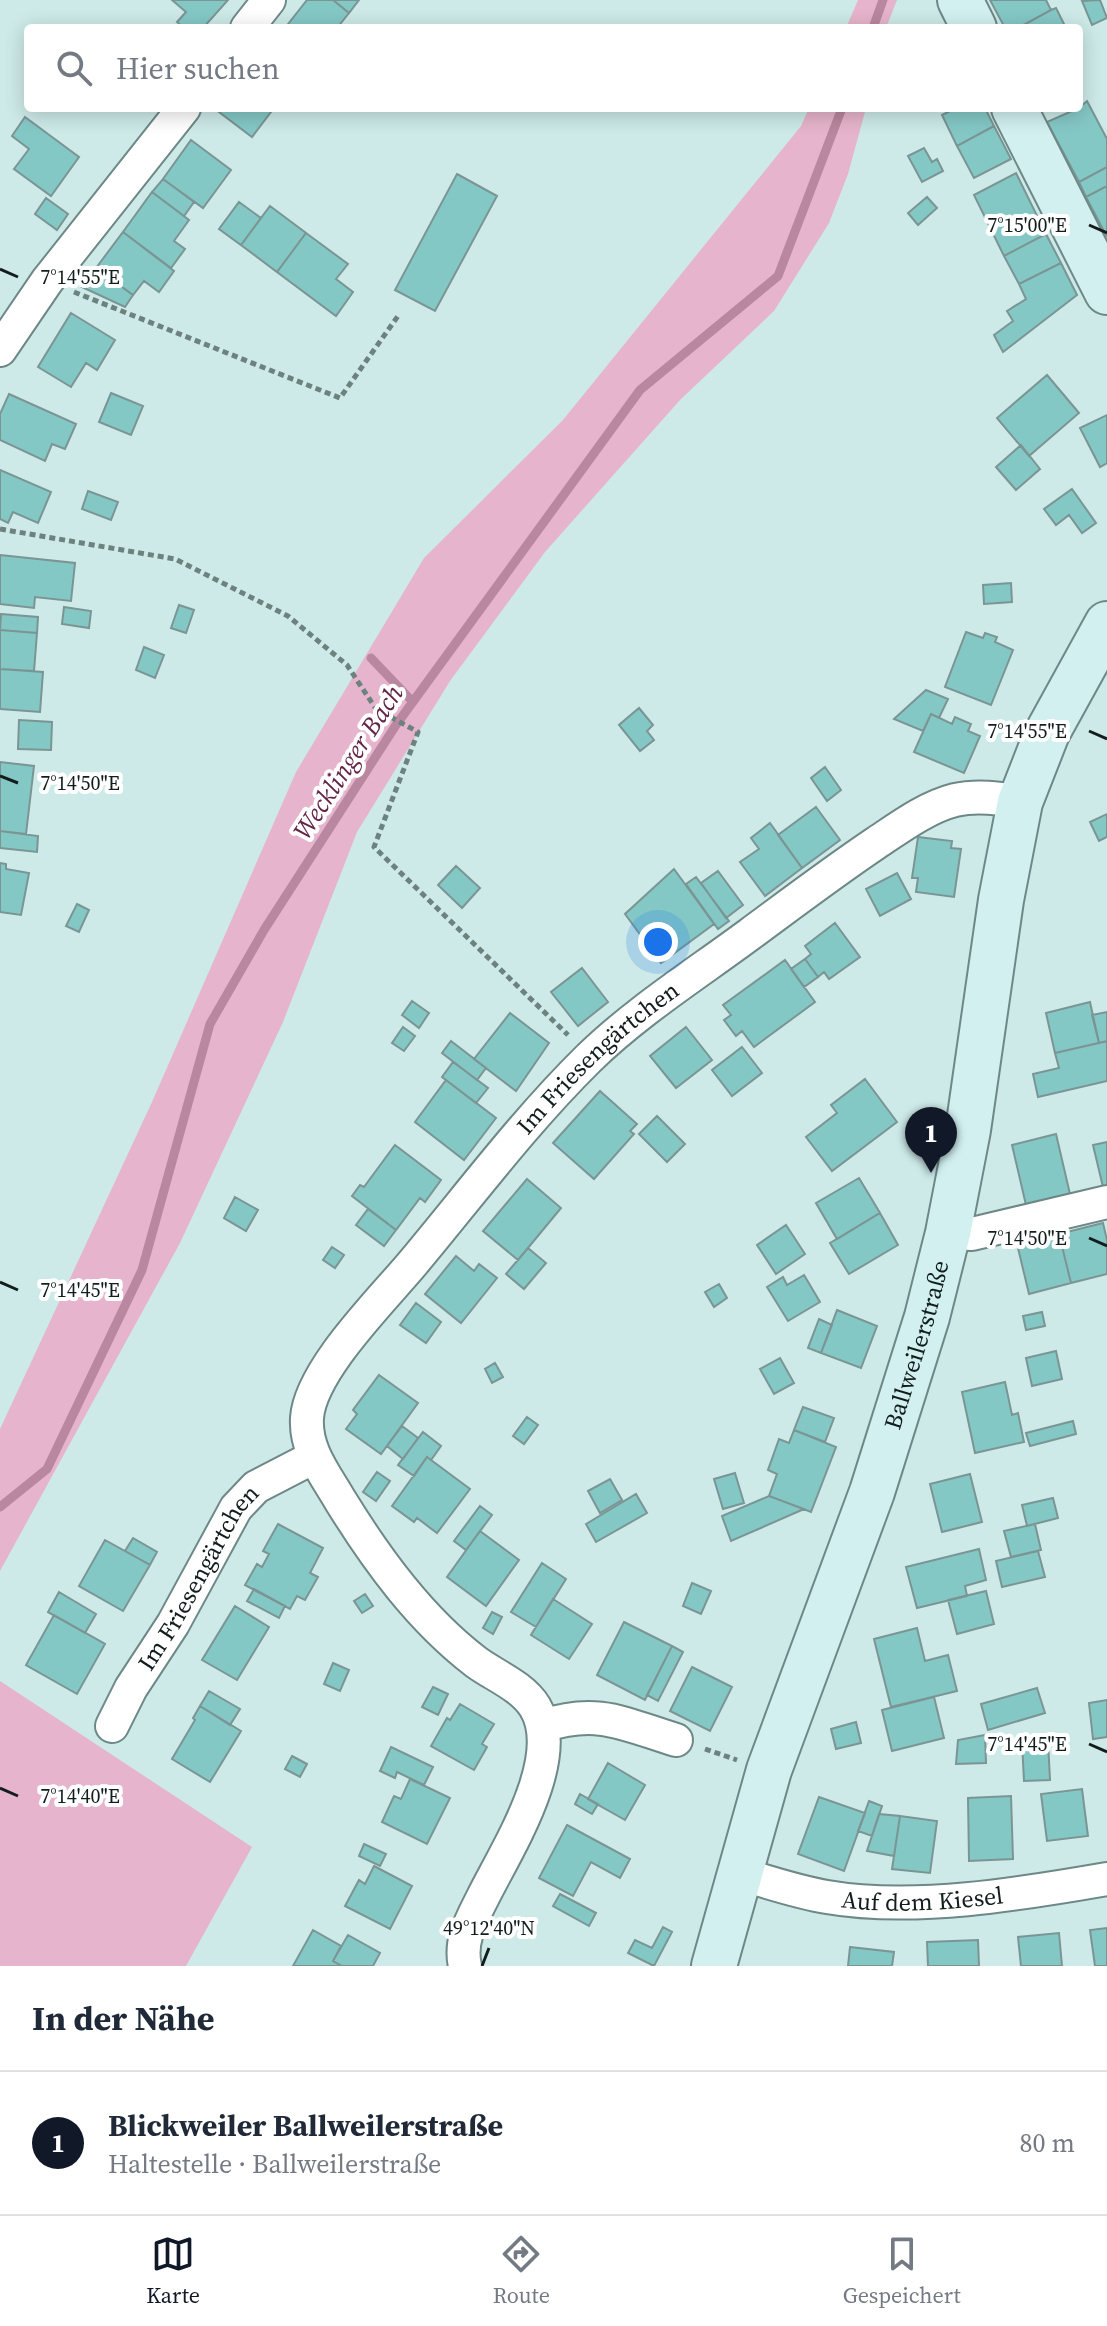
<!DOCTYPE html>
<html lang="de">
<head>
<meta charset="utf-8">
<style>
  :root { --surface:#fff; --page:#f2f2f3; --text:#1f2937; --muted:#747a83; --line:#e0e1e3; --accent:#111827 }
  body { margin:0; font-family:"Source Serif 4",serif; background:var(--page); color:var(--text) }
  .you { position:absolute; left:658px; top:942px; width:28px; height:28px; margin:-20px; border:6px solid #fff; border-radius:50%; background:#1a73e8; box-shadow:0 0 0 12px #1a73e833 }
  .badge { display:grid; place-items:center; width:52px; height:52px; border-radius:50%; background:var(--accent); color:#fff; font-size:26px; font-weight:700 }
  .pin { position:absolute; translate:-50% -66px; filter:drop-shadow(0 2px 4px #0008) }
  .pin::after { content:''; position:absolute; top:42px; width:28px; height:24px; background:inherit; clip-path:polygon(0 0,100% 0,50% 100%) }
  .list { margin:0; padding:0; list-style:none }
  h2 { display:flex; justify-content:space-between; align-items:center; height:104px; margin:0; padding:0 32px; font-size:34px }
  h2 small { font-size:26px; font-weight:400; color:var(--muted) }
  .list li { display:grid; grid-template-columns:52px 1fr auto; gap:24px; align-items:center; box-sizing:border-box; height:144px; padding:0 32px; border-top:2px solid var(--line) }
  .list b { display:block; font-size:30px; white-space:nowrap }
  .list p { margin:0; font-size:26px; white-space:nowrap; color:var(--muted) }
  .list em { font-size:26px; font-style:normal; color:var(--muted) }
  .icon { flex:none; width:44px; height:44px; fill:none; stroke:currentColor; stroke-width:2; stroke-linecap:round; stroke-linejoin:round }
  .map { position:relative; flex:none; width:1107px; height:1966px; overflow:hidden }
  .search { position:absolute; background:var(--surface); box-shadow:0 4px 20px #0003; left:24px; right:24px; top:24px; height:88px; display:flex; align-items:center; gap:20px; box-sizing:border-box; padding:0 28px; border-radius:8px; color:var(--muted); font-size:30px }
  .sheet { height:248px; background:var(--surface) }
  nav { display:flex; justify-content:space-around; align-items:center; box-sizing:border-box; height:112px; border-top:2px solid var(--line); background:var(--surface); font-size:22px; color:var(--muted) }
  nav a { display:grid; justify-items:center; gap:4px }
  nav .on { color:var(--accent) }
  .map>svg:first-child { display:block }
  .green { fill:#e6b4cc }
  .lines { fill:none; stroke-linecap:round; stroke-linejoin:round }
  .stream { stroke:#b9879f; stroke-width:9 }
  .building { fill:#84c8c6; stroke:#7a9594; stroke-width:2 }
  .street-casing { stroke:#6e8887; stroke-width:36 }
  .secondary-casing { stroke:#6e8887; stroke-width:48 }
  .path { stroke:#6d817f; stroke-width:5; stroke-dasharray:6 4; stroke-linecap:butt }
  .street { stroke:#fff; stroke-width:32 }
  .secondary { stroke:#d2f0f0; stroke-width:44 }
  .ticks { fill:none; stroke:#121d1c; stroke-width:3 }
  .labels { text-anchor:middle; stroke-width:8; stroke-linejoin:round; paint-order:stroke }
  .street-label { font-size:24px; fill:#121d1c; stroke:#fff }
  .water-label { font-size:26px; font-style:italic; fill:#632548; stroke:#fff }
  .ticks-label { font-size:20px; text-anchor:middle; fill:#121d1c; stroke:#fff; stroke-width:8; stroke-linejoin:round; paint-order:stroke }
</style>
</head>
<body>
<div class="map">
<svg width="1107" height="1966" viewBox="0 0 1107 1966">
  <rect width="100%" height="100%" fill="#cdeae8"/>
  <path class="green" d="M858,0h39l-11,28h-40z
    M809,108h57l-18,66 -19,49 -55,88 -94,89 -135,152 -95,129 -93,151 -74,190 -103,221 -180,328v-142l152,-327 144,-330 128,-214 139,-138 238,-294z
    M0,1681l252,166 -66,119h-186z"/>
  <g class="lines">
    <path class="stream" d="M873,28l10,-28
      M371,658l42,44
      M0,1507l47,-38 95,-199 68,-246 54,-94 132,-205 244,-335 138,-114 64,-168"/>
  </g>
  <path class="building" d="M172,0h56l-25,28h-19l-7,-6 9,-10z
    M307,0h26l16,13 -12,15h-52z
    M333,0h26l-10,13z
    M990,0h56l5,10 -33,18h-13z
    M1100,0l7,18 -15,7 -10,-24z
    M1056,8l10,20h-48l33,-18z
    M1087,101l20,38v28l-28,15 -32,-60 32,-14z
    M222,108h52l-22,29 -33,-25z
    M956,108h29l9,18 -37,20 -15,-31z
    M25,117l54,40 -28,39 -37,-27 15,-20 -17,-13z
    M994,126l17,33 -37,19 -17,-32z
    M191,140l40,30 -28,38 -40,-29z
    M924,148l8,14 5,-3 6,12 -21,11 -14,-26z
    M1107,167v19l-21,11 -7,-15z
    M1016,173l30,61 -42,22 -30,-61z
    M457,174l40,22 -62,115 -40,-21z
    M163,179l31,23 -10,14 -32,-24z
    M1107,186v51l-21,-40z
    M152,192l37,28 -15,21 11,8 -14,19 -48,-36z
    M927,197l10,11 -19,17 -10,-12z
    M46,198l22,16 -11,16 -22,-16z
    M239,202l22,16 -20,27 -22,-16z
    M270,206l36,27 -29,39 -36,-27z
    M123,232l51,39 -15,21 -15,-11 -11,14 -37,-27z
    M306,233l42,31 -12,15 17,13 -17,24 -59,-44z
    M1046,234l15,29 -42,21 -15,-28z
    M1061,263l16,32 -74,57 -9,-17 19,-14 -6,-10 19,-12 -7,-15z
    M96,268l37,27 -8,12 -43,-20z
    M71,313l44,27 -18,30 -11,-7 -15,24 -33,-20z
    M1047,375l32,38 -50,43 -32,-38z
    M111,393l32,13 -12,29 -32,-13z
    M9,394l67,30 -11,25 -13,-5 -7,17 -45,-21v-26z
    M1107,415v48l-7,4 -20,-39z
    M1021,445l19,24 -24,21 -20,-23z
    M0,470l51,22 -13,31 -25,-11 -5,11 -8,-4z
    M1072,489l24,34 -14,10 -13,-18 -13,10 -12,-16z
    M88,491l30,11 -7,18 -29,-11z
    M0,555l75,8 -4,38 -36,-4 -1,11 -34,-4z
    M1011,583l1,19 -28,2 -1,-19z
    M179,605l15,5 -8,23 -15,-5z
    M64,607l27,4 -2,17 -27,-4z
    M1,614l37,3 -1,16 -37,-3z
    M0,630l37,3 -3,38 -34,-2z
    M966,632l17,6 2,-5 12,4 -2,5 18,8 -22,55 -46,-18z
    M144,647l20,8 -9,23 -19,-8z
    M0,669l43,3 -3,40 -40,-3z
    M926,690l22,9 -9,19 -8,-4 -8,17 -29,-12z
    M639,708l14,17 -6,6 7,9 -14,11 -21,-26z
    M931,714l21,10 3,-7 16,7 -3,7 12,5 -16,37 -50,-21z
    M19,720l33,2 -1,28 -33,-1z
    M0,762l34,4 -8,68 -26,-3z
    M825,767l16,23 -14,11 -16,-23z
    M816,807l24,33 -38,28 -24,-33z
    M1107,814v23l-8,4 -9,-19z
    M770,823l32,45 -37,28 -25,-34 19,-13 -8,-11z
    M0,831l38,5 -1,16 -37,-4z
    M918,837l34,4 -1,7 10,1 -7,48 -38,-5 2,-14h-6z
    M0,863l6,1v5l23,4 -8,42 -21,-3z
    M456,866l24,22 -18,20 -24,-23z
    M674,869l40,55 -53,39 -36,-49z
    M718,871l25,34 -17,13 -25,-35z
    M897,873l14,26 -31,17 -14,-27z
    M696,877l33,44 -11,8 -32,-45z
    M77,904l12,6 -10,22 -13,-6z
    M835,923l25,34 -31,22 -5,-7 -6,5 -13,-18 6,-5 -6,-8z
    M805,959l13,18 -14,10 -13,-18z
    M785,960l30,42 -61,45 -12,-16 -6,5 -12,-16 7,-5 -8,-10z
    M582,968l26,34 -30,24 -27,-34z
    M412,1001l17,12 -10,15 -17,-13z
    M1090,1002l9,41 -44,10 -9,-40z
    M1107,1012v29l-8,2 -7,-28z
    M510,1013l39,30 -33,48 -42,-32z
    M403,1027l12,9 -11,15 -12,-8z
    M686,1027l26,33 -36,28 -26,-32z
    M451,1041l35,27 -9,12 -35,-27z
    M1107,1041v40l-69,16 -5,-23 26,-6 -4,-15z
    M742,1047l20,26 -30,23 -20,-26z
    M453,1062l35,26 -12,15 -34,-26z
    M865,1079l32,43 -65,49 -26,-34 31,-24 -6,-8z
    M446,1080l50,38 -32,42 -49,-38z
    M600,1091l37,33 -7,7 4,3 -40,45 -41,-36z
    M657,1116l28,28 -18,18 -28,-28z
    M1056,1134l14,60 -44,11 -14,-60z
    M1107,1142v45h-4l-10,-42z
    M395,1145l46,35 -16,22 -5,-4 -24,32 -44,-34 8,-11 4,2z
    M859,1178l21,35 -43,26 -21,-36z
    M527,1179l34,29 -43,52 -35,-29z
    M235,1197l23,13 -12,21 -22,-13z
    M368,1209l28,21 -12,16 -28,-21z
    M880,1213l18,32 -49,29 -19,-31z
    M1103,1223l4,17v34l-36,9 -12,-49z
    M786,1225l19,29 -29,20 -19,-29z
    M1059,1234l12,49 -42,11 -12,-50z
    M332,1247l12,8 -9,13 -12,-8z
    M528,1248l18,15 -22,26 -18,-15z
    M456,1256l18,15 5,-7 18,14 -36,45 -36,-29z
    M804,1275l16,27 -32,19 -21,-34 16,-10 4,8z
    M719,1284l8,14 -13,9 -9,-15z
    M416,1303l25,19 -15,21 -26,-18z
    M837,1310l40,16 -16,42 -40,-15z
    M1042,1312l3,14 -19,4 -3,-14z
    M819,1319l13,6 -11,28 -13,-5z
    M1056,1351l6,28 -30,7 -6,-28z
    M780,1358l14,25 -20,11 -14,-25z
    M495,1363l8,14 -11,6 -7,-14z
    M379,1375l39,28 -37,51 -35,-25 11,-15 -4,-4z
    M1005,1382l7,33 6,-2 6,29 -49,11 -13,-61z
    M803,1407l31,11 -9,24 -31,-12z
    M527,1417l11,8 -14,19 -11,-8z
    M1073,1421l3,13 -46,12 -4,-13z
    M402,1426l16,12 -15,21 -16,-13z
    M794,1430l42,17 -25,65 -42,-16 8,-22 -9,-4 11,-31 10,4z
    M423,1432l18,14 -10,14 -4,-3 -13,19 -16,-11z
    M427,1457l43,32 -33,44 -20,-15 -3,4 -22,-16z
    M377,1472l13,9 -14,20 -13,-9z
    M735,1473l9,30 -21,6 -9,-30z
    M970,1474l12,48 -40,10 -12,-48z
    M610,1479l12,21 -22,13 -12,-22z
    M636,1494l11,19 -51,29 -10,-18z
    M769,1496l35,13 -73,32 -9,-25z
    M1053,1498l5,20 -31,8 -5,-21z
    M480,1506l12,9 -26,35 -12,-9z
    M278,1524l45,24 -13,25 8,4 -13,23 -8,-4 -7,13 -45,-24 12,-21 5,3 7,-13 -6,-3z
    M1035,1524l6,26 -30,7 -7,-26z
    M480,1531l39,29 -33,46 -39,-29z
    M133,1538l24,14 -7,13 -25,-14z
    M105,1540l45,25 -27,46 -44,-25z
    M979,1549l7,31 -21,6 2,10 -50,12 -11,-41z
    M1038,1551l7,26 -43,10 -6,-26z
    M542,1563l24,16 -30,48 -25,-15z
    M692,1583l19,8 -10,23 -18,-8z
    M254,1589l31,17 -6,12 -32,-17z
    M986,1591l8,33 -37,10 -9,-34z
    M59,1592l37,22 -11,19 -37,-21z
    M365,1594l8,12 -11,7 -8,-12z
    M553,1599l39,25 -23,35 -38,-24z
    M235,1606l34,21 -32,53 -35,-20z
    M492,1612l10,5 -9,17 -10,-6z
    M54,1615l51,29 -28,50 -51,-29z
    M624,1622l48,24 -27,54 -48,-25z
    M917,1628l8,33 23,-6 9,36 -66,16 -17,-68z
    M672,1646l11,6 -25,49 -11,-6z
    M333,1663l16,7 -9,21 -16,-7z
    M692,1667l40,20 -22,44 -40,-20z
    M433,1687l15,7 -10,21 -16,-8z
    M1037,1688l8,25 -57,17 -7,-26z
    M209,1691l31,18 -10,16 -30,-19z
    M934,1697l10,41 -52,13 -10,-41z
    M1107,1700v37l-14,2 -4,-36z
    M460,1704l34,20 -12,20 5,3 -13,23 -43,-24 16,-28 3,2z
    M200,1706l41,25 -31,51 -38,-23 23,-39 -2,-2z
    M856,1722l5,21 -25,6 -5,-20z
    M985,1735l1,28 -30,1 2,-24z
    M1048,1741l2,39 -26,1 -2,-39z
    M391,1747l42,20 -9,18 -27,-13 -2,6 -15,-7z
    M292,1756l15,8 -7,13 -15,-8z
    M608,1763l37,22 -20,35 -37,-21z
    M410,1779l40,19 -23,46 -45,-22 12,-26 7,3z
    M1082,1789l6,47 -41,5 -6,-47z
    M580,1794l18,10 -6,10 -17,-10z
    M1011,1796l2,63 -44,2 -1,-63z
    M819,1797l46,16 -21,58 -46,-17z
    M869,1801l13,5 -10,30 -14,-5z
    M879,1814l21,2 -6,40 -27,-5z
    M900,1816l37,5 -7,52 -38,-4z
    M567,1825l63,34 -10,19 -29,-16 -18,34 -34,-18z
    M364,1844l22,10 -6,12 -21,-10z
    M374,1866l38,20 -22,43 -45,-23 14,-26 6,4z
    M560,1894l36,19 -7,13 -36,-20z
    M663,1927l9,5 -18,34 -26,-13 7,-13 17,8z
    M1107,1928v38h-12l-5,-36z
    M313,1930l28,16 -8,15 9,5h-49z
    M1059,1933l3,33h-41l-3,-29z
    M348,1935l32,18 -7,13h-31l-9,-5z
    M978,1940l1,26h-51l-1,-24z
    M850,1947l44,5 -2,14h-44z"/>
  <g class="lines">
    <defs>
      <g id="street">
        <path d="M247,28l22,-28"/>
        <path d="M0,350l47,-69 137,-173"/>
        <path d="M948,1233l24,1 135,-32"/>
        <path id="s1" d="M112,1726l19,-38 42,-64 63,-116 20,-21 58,-30"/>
        <path d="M543,1726c55,-18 81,-2 133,14"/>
        <path id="s2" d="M738,1873c29,9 59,19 89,24 86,15 194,-3 280,-18"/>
        <path id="s3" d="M465,1966c-6,-26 7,-47 18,-69 24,-48 83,-139 52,-190 -13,-21 -40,-31 -59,-45 -56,-43 -99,-102 -136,-162 -15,-26 -35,-50 -33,-82 3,-47 74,-117 105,-154 57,-68 112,-142 176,-205 48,-47 108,-85 162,-125 42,-31 83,-62 126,-91 24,-16 51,-36 79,-43 22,-5 44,-2 65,2"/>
      </g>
      <g id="secondary">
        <path d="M960,0l14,28"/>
        <path d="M1014,108l93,184"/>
        <path id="s4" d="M714,1966l55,-196 103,-278 55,-175 21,-84 20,-103 33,-230 19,-98 27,-69 60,-109"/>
      </g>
    </defs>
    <use href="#street" class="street-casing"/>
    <use href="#secondary" class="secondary-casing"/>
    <path class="path" d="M74,292l266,106 58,-82
      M0,529l175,30 113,57 59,49 29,44 42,23 -44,115 194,188
      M705,1749l32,11"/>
    <use href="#street" class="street"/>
    <use href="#secondary" class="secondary"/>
  </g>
  <path class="ticks" d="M1089,225l18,8M0,269l18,8M1089,731l18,8M0,776l18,7M1089,1238l18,8M0,1282l18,8M1089,1744l18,8M0,1788l18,8M482,1966l7,-18"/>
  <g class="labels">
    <g class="street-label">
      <text dy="8" stroke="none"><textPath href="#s3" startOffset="1122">Im Friesengärtchen</textPath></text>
      <text dy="8" stroke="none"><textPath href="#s4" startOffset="654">Ballweilerstraße</textPath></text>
      <text dy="8" stroke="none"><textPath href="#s1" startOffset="172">Im Friesengärtchen</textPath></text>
      <text dy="8" stroke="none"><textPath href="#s2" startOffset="188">Auf dem Kiesel</textPath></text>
    </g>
    <g class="water-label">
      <text transform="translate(348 762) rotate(-57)" y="9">Wecklinger Bach</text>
    </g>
  </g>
  <g class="ticks-label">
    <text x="1027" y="232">7°15'00"E</text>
    <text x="80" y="284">7°14'55"E</text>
    <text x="1027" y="738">7°14'55"E</text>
    <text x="80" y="790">7°14'50"E</text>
    <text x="1027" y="1245">7°14'50"E</text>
    <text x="80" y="1297">7°14'45"E</text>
    <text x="1027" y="1751">7°14'45"E</text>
    <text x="80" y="1803">7°14'40"E</text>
    <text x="489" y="1935">49°12'40"N</text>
  </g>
</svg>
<div class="you"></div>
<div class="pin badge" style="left:931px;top:1173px">1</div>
<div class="search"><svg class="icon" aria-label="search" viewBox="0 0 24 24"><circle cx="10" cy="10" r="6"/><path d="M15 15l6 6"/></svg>Hier suchen</div>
</div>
<section class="sheet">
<h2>In der Nähe<small></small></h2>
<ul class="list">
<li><span class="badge">1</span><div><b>Blickweiler Ballweilerstraße</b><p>Haltestelle · Ballweilerstraße</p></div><em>80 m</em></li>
</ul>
</section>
<nav>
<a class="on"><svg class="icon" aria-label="map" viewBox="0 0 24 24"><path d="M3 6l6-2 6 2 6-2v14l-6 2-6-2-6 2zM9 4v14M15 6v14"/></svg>Karte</a>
<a><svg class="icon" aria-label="directions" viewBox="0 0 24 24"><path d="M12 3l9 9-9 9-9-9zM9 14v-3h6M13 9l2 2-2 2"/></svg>Route</a>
<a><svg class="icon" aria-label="saved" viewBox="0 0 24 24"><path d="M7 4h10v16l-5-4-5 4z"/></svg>Gespeichert</a>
</nav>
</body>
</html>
